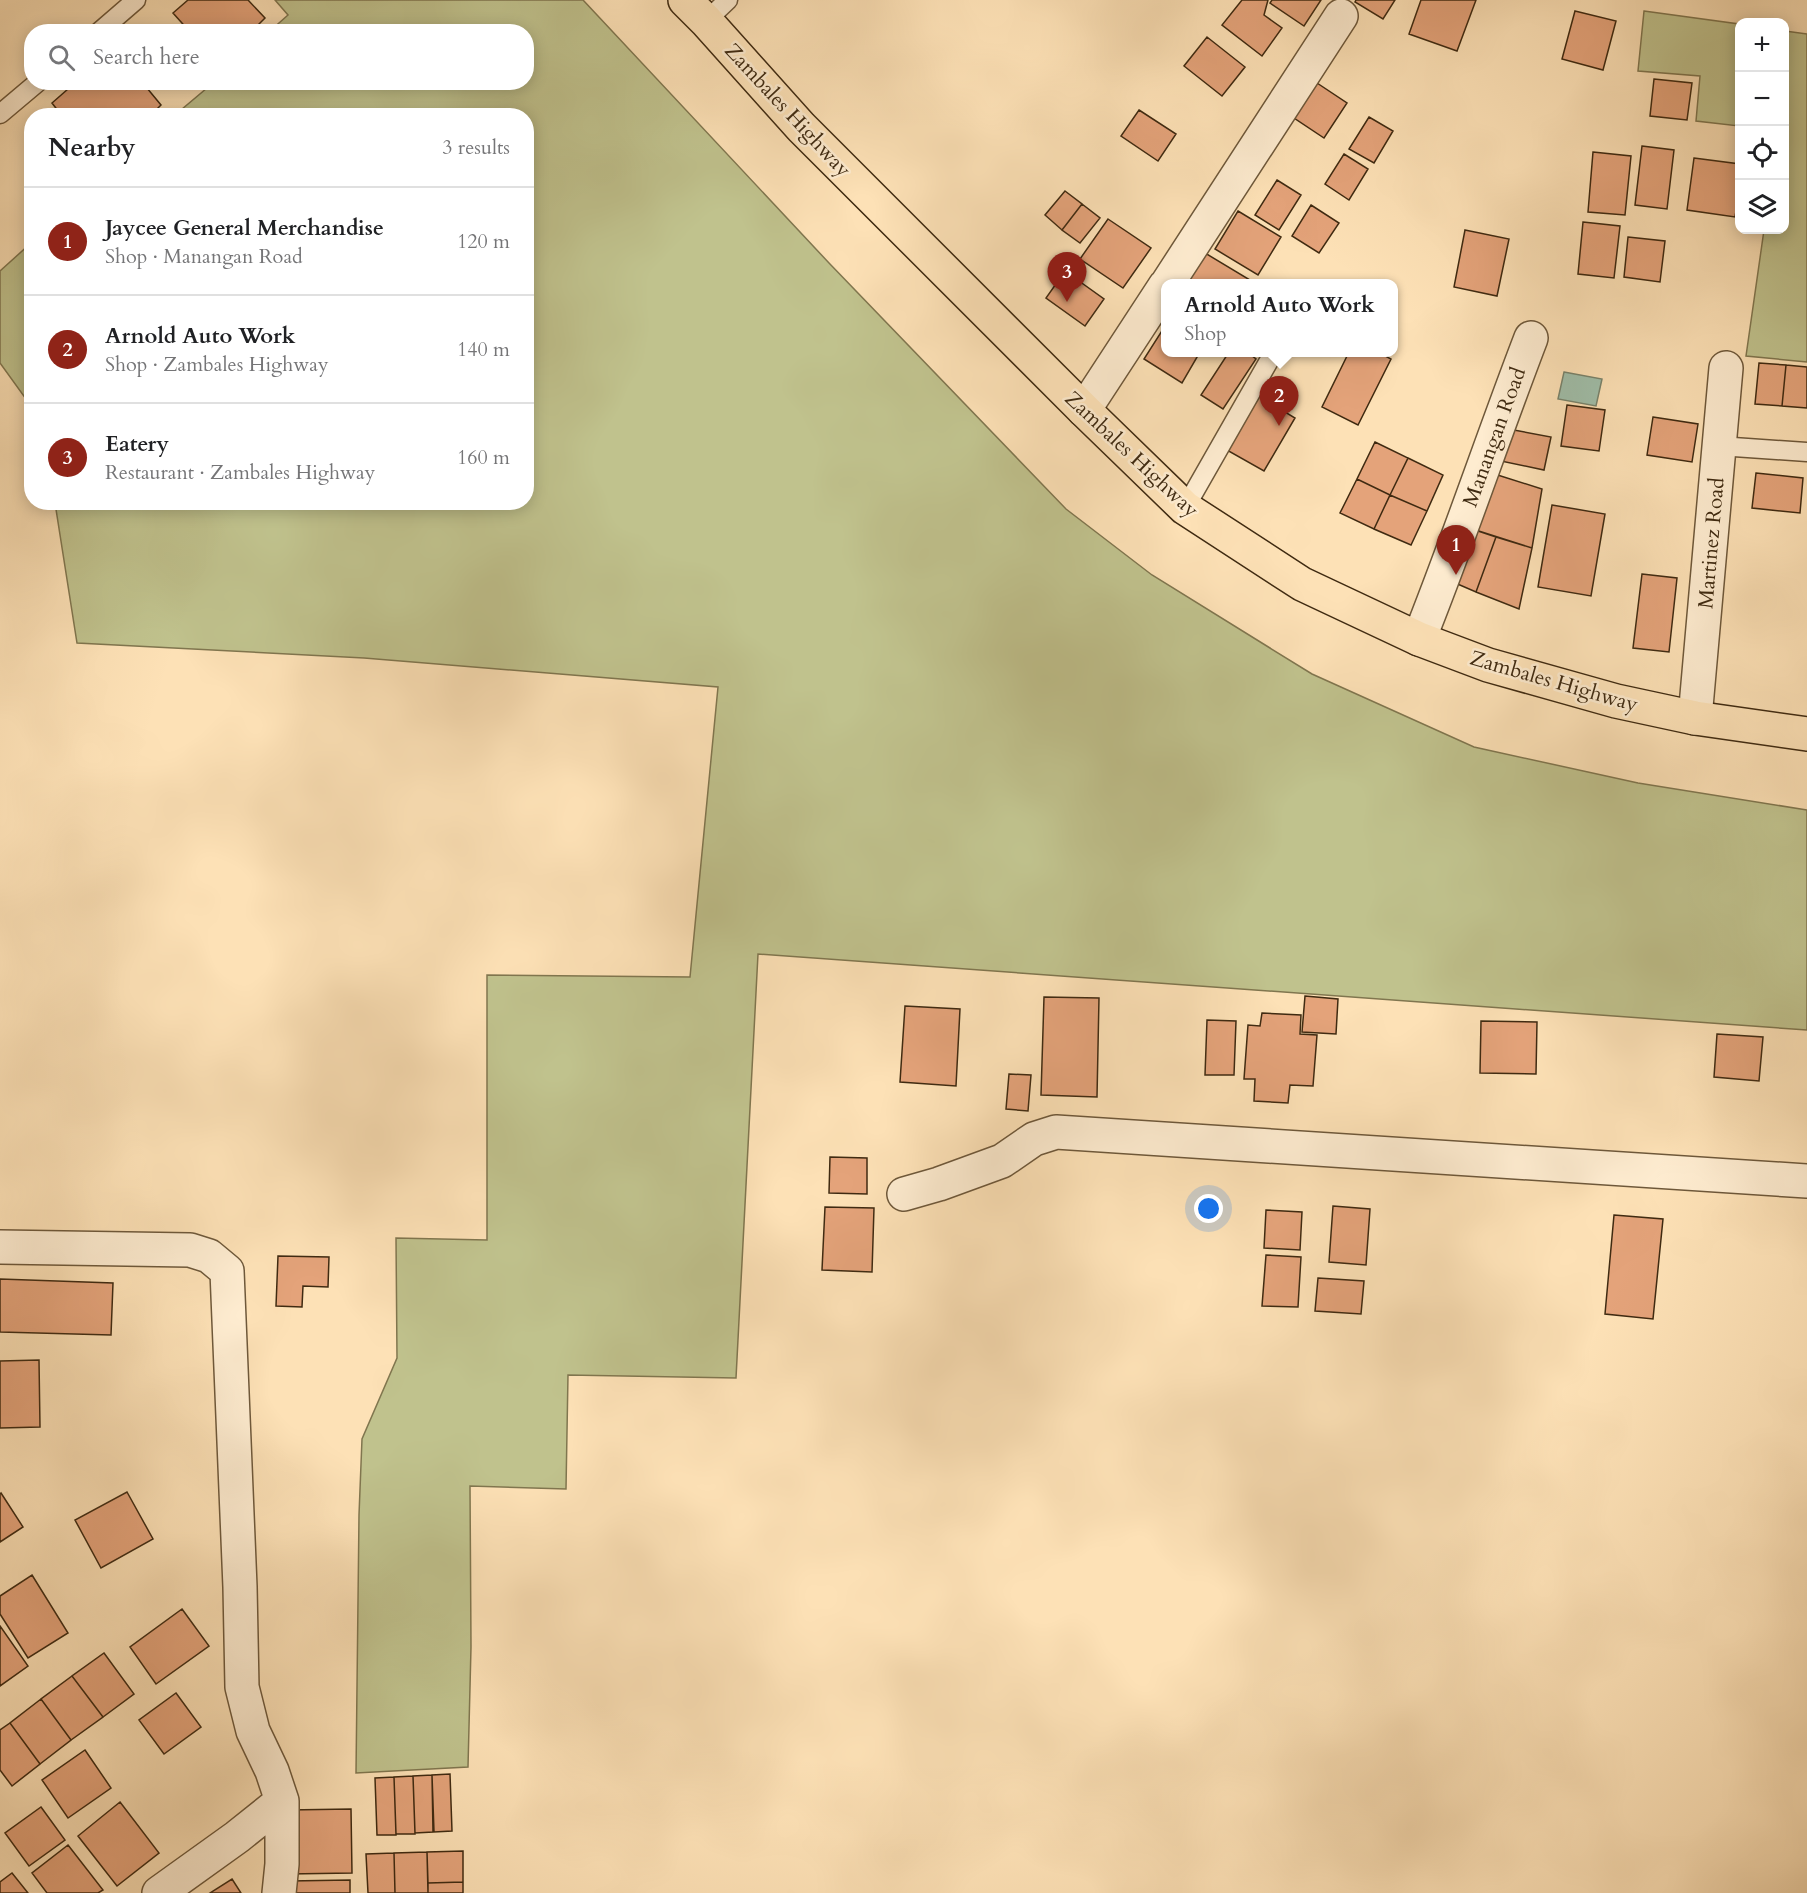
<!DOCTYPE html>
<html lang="en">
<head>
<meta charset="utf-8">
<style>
  :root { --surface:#fff; --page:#f6f6f6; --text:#202124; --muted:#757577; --line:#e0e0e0; --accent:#8f2418 }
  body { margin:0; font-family:Cardo,serif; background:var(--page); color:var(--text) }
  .controls { position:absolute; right:18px; top:18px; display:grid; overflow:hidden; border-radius:12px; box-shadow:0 3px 15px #0003 }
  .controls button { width:54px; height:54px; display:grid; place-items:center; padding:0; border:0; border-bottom:2px solid var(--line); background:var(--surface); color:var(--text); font:30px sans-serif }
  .you { position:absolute; left:1209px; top:1209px; width:21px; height:21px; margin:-15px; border:4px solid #fff; border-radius:50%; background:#1a73e8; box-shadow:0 0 0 9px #1a73e833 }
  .badge { display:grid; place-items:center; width:39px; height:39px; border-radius:50%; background:var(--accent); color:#fff; font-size:20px; font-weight:700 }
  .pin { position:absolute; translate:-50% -50px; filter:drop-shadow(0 2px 3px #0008) }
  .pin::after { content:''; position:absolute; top:32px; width:21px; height:18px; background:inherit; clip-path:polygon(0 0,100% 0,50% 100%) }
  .popup { position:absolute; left:1161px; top:279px; width:237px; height:78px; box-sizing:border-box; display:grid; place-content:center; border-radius:12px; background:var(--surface); filter:drop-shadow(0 2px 4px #0005); font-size:20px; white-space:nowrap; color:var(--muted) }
  .popup b { font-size:22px; color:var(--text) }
  .popup::after { content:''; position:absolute; left:50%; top:100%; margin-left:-12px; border:12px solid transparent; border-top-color:var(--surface) }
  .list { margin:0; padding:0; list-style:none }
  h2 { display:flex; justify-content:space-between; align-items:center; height:78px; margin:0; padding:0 24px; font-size:26px }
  h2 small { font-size:20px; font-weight:400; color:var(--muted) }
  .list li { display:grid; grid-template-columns:39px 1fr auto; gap:18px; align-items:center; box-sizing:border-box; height:108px; padding:0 24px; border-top:2px solid var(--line) }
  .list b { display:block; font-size:22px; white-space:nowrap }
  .list p { margin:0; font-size:20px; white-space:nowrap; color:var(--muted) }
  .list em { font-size:20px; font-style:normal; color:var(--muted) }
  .icon { flex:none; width:33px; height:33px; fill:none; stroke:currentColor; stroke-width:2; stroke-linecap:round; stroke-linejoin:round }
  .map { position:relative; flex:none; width:1807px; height:1893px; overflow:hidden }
  .search { position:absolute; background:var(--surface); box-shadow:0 3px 15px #0003; left:24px; top:24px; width:510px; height:66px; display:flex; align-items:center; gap:15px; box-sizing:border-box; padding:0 21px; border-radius:24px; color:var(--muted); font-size:22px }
  .panel { position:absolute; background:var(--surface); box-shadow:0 3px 15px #0003; left:24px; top:108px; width:510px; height:402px; border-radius:24px }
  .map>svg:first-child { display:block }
  .green { fill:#c0c28d; stroke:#80764f; stroke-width:1.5 }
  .water { fill:#a0bea9; stroke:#79836c; stroke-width:1.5 }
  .building { fill:#e4a37a; stroke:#3f2a11; stroke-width:1.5 }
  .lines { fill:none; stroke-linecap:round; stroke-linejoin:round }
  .service-casing { stroke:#6e583a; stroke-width:21 }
  .minor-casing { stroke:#6e583a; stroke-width:36 }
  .primary-casing { stroke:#3f2a11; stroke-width:36 }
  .service { stroke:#feecd0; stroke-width:18 }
  .minor { stroke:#feecd0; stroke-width:33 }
  .primary { stroke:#fde1b6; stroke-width:33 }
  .labels { text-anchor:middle; stroke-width:5; stroke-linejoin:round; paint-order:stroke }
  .street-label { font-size:21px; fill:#3f2a11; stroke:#feecd0 }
</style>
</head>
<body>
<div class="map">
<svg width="1807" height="1893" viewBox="0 0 1807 1893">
  <rect width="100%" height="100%" fill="#fde1b6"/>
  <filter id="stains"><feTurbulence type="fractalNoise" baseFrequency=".00333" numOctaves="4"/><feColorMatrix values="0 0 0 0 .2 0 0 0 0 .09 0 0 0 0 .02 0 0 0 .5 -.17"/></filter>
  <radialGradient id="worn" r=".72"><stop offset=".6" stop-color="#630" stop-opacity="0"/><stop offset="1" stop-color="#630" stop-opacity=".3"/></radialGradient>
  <path class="green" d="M275,0h308l246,263 237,246 86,66 160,99 162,73 164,36 169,27v220l-1049,-76 -22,424 -168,-3 -2,114 -96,-3 1,161 -3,120 -112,6 3,-258 3,-76 35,-81 -1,-120 91,2v-265l203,2 28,-290 -354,-29 -287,-15 -22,-140 471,-1v-386l-351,-1 38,-32 313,-1v-50l-256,-1 18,-16z
    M1644,11l95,13v102l-43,-5 4,-45 -62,-5z
    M1785,31l22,3v328l-61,-6 18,-126h20z
    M31,243v163l-31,-43v-92z"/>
  <path class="water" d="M1564,372l38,7 -6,27 -38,-7z"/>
  <path class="building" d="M188,0h60l17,18 -14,14h-61l-17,-19z
    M1242,0h26l-4,15 18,13 -20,28 -40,-31z
    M1272,0h49l-17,26 -34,-23z
    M1356,0h39l-12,19 -28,-17z
    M1421,0h55l-19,51 -48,-17z
    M1575,11l41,10 -13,49 -41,-11z
    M1207,37l38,30 -23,29 -38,-30z
    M1654,79l38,4 -5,37 -37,-4z
    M1314,81l33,22 -23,35 -33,-22z
    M76,82h66l19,23 -11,11h-88l-10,-13z
    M1139,110l37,24 -18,27 -37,-25z
    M1369,117l24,14 -19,32 -25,-14z
    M1642,146l32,4 -7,59 -32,-4z
    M1593,152l38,4 -6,59 -37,-3z
    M1344,154l24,15 -19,31 -24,-16z
    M1694,158l46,6v24l-5,29 -48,-7z
    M1277,180l24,15 -22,35 -24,-15z
    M1065,191l17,13 -20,26 -17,-15z
    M1082,204l18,14 -20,25 -18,-13z
    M1311,205l28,18 -20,30 -27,-17z
    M1238,211l43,26 -23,38 -43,-26z
    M1108,219l43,29 -28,40 -43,-29z
    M1583,222l37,4 -6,52 -36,-4z
    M1465,230l44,9 -12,57 -43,-9z
    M1628,237l37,4 -5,41 -36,-5z
    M1205,253l45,27 -2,4h-62z
    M1065,271l39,28 -19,27 -39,-28z
    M1165,326v26h35l-18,31 -38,-24z
    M1229,352h18l9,7 -33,50 -22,-14z
    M1349,352h29l13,7 -33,66 -36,-18z
    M1759,363l27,2 -4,41 -27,-2z
    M1786,365l21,2v41l-25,-2z
    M1257,395l38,23 -31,53 -39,-22z
    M1567,405l38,5 -6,41 -38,-5z
    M1653,417l45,7 -6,38 -45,-7z
    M1503,428l48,9 -7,33 -48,-10z
    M1375,442l33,16 -18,37 -33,-16z
    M1408,458l35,17 -16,36 -37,-16z
    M1485,471l57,18 -10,59 -69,-22z
    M1756,473l47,5 -3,35 -48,-5z
    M1357,479l33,16 -16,34 -34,-16z
    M1390,495l37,16 -16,34 -37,-16z
    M1552,505l53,9 -14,82 -53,-9z
    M1463,526l33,11 -20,55 -30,-13z
    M1496,537l36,11 -13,61 -43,-17z
    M1642,574l35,4 -8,74 -36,-4z
    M1305,996l33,3 -2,35 -34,-2z
    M1044,997l55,1 -2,99 -56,-2z
    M905,1006l55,3 -4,77 -56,-4z
    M1262,1013l39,2 -1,19 17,1 -4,51 -23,-1 -2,18 -34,-2 1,-22h-11l4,-54 12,1z
    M1207,1020l29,1 -2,54h-29z
    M1481,1021l56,1 -1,52 -56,-1z
    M1717,1034l46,3 -4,44 -45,-4z
    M1009,1074l22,1 -3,36 -22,-2z
    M830,1157l37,1v36l-38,-1z
    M1333,1206l37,3 -4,56 -37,-3z
    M825,1207l49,1 -2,64 -50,-2z
    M1266,1210l36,2 -2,38 -36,-2z
    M1614,1215l49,4 -10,100 -48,-5z
    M1266,1255l35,2 -3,50 -36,-1z
    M278,1256l51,1 -1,30 -25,-1 -1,21 -26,-1z
    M1318,1278l46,3 -3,33 -46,-3z
    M0,1279l113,4 -2,52 -111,-3z
    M39,1360l1,67 -40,1v-67z
    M127,1492l26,47 -52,29 -26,-48z
    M1,1493l22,34 -23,15v-48z
    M32,1575l36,58 -40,25 -28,-44v-18z
    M182,1609l27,37 -53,38 -26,-37z
    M0,1626l28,40 -28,20z
    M104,1653l30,41 -31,23 -31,-41z
    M72,1676l31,41 -32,23 -30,-41z
    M176,1693l25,34 -37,27 -25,-34z
    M41,1699l30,41 -31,24 -30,-41z
    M10,1723l30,41 -28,22 -12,-16v-40z
    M85,1750l26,38 -43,30 -26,-38z
    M450,1774l2,57 -18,1 -2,-57z
    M432,1775l1,57 -18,1 -2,-57z
    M413,1776l2,58h-19l-2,-57z
    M394,1777l2,58h-19l-2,-57z
    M120,1802l39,51 -42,33 -39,-50z
    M41,1807l24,33 -36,26 -24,-33z
    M351,1809l1,64 -64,1v-64z
    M68,1845l35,45 -5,3h-51l-15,-20z
    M463,1851v31l-35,1 -1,-31z
    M427,1852l1,41h-33l-1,-40z
    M394,1853l1,40h-27l-2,-39z
    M12,1873l16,20h-28v-11z
    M232,1879l9,14h-31z
    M350,1880v13h-61v-12z
    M463,1882v11h-35v-10z"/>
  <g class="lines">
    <defs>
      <path id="service" d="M706,21l22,-21
        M99,32l37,-32
        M0,114l38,-32
        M1719,446l88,6
        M1185,508l89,-156"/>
      <path id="minor" d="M1167,284l174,-268
        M1084,410l81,-124
        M1419,639c40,-100 74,-202 112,-301
        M1695,718l31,-350
        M904,1194l35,-10 63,-23 32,-22 22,-7 751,49
        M0,1247l190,3 19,6 18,15 13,316 2,100 11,44 19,40 10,30
        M159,1893l78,-56 45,-36v63l-3,29"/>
      <path id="primary" d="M685,0l21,21 95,106 283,283 101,98 117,76 117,55 69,26 128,36 79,17 112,16"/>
    </defs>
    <use href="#service" class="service-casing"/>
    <use href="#minor" class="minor-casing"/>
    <use href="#primary" class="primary-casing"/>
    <use href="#service" class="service"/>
    <use href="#minor" class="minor"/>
    <use href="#primary" class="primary"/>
  </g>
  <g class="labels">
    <g class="street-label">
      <text transform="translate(788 110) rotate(47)" y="7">Zambales Highway</text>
      <text transform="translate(1494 437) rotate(-70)" y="7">Manangan Road</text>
      <text transform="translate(1132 454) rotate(43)" y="7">Zambales Highway</text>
      <text transform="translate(1711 543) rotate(-85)" y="7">Martinez Road</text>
      <text transform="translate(1554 681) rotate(16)" y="7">Zambales Highway</text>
    </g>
  </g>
  <rect width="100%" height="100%" filter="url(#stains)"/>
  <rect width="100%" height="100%" fill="url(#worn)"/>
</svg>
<div class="controls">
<button>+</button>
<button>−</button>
<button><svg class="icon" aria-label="locate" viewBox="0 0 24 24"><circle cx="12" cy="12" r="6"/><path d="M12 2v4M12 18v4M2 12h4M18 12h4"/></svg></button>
<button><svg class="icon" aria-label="layers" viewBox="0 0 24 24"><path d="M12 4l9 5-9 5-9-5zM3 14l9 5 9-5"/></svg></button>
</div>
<div class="you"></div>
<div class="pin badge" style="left:1456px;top:575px">1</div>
<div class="pin badge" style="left:1279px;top:426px">2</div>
<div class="popup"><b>Arnold Auto Work</b>Shop</div>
<div class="pin badge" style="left:1067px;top:302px">3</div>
<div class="search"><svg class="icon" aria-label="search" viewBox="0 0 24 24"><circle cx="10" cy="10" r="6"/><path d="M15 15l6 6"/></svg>Search here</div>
<section class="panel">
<h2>Nearby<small>3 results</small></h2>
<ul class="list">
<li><span class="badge">1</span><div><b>Jaycee General Merchandise</b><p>Shop · Manangan Road</p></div><em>120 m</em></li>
<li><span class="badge">2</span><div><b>Arnold Auto Work</b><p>Shop · Zambales Highway</p></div><em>140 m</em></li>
<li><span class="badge">3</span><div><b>Eatery</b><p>Restaurant · Zambales Highway</p></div><em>160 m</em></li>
</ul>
</section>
</div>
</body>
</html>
